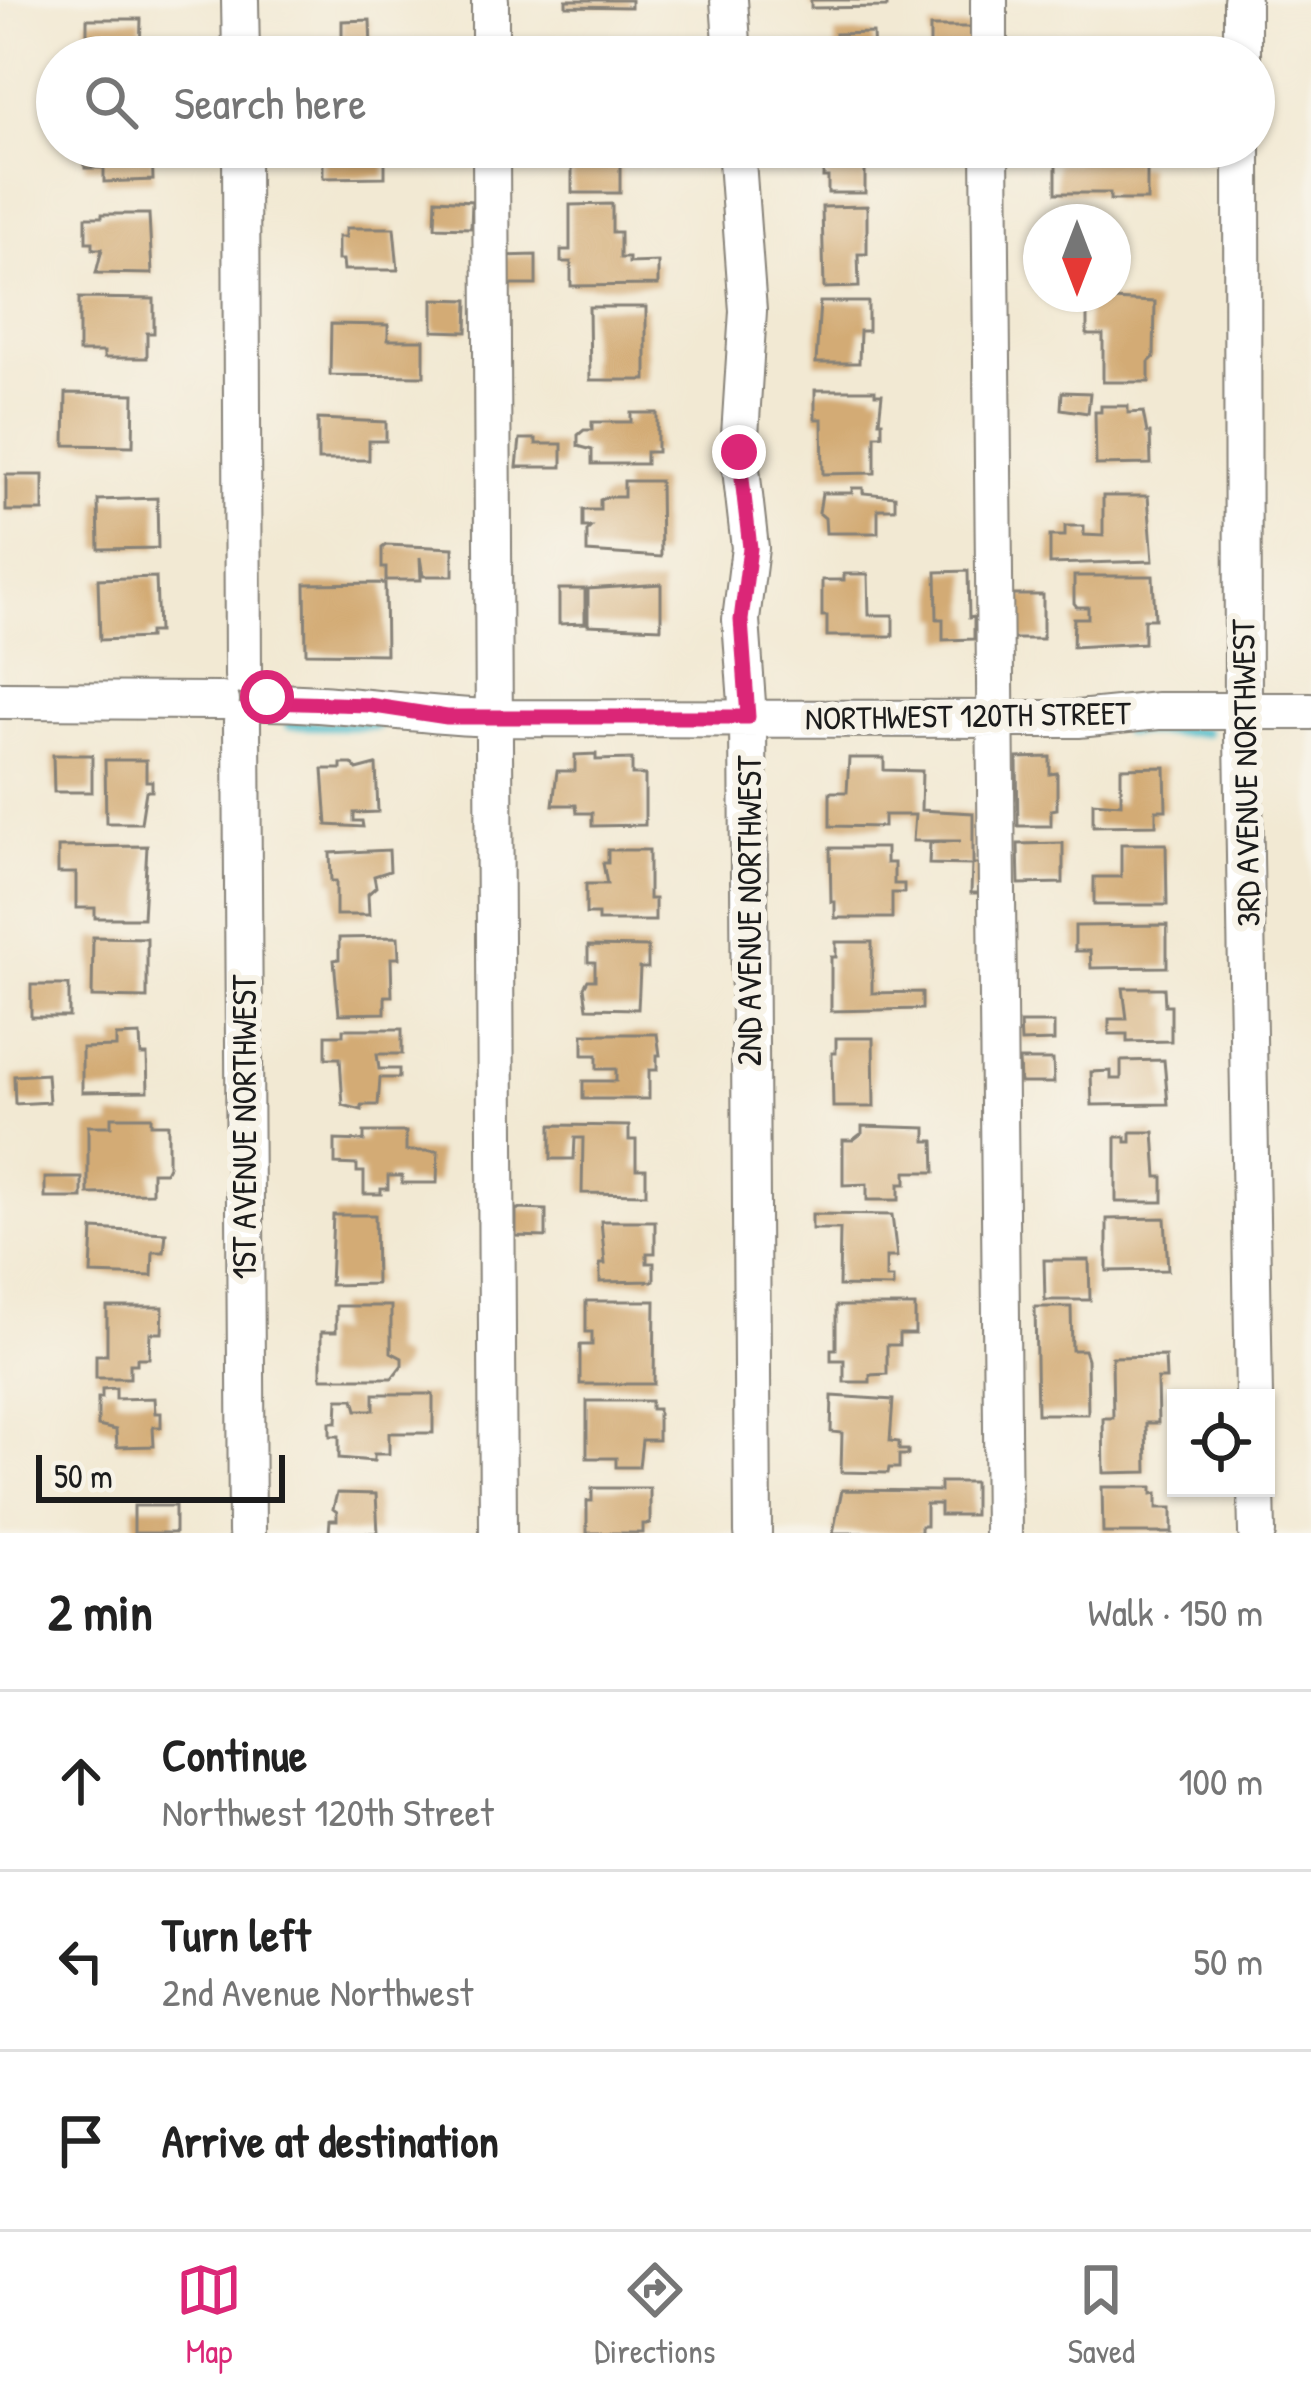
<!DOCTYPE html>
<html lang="en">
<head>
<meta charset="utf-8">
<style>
  :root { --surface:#fff; --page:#f6f6f6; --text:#222; --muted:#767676; --line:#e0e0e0; --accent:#db2777 }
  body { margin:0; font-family:"Patrick Hand",sans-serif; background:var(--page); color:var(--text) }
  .controls { position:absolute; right:36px; bottom:36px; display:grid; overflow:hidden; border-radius:0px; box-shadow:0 3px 9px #0004 }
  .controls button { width:108px; height:108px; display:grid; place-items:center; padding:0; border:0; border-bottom:3px solid var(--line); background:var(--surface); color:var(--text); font:60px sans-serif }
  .compass { position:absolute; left:1023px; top:204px; width:108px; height:108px; border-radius:50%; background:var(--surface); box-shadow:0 3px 9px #0004; rotate:180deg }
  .scale { position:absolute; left:36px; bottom:30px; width:249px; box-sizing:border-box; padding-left:12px; border:6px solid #1c1c1c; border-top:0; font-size:33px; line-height:42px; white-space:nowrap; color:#1c1c1c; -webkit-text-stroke:9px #f7f3e8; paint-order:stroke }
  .stop { position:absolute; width:36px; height:36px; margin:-27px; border:9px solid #db2777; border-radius:50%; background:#fff }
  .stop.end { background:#db2777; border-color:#fff; box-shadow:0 3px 12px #0008 }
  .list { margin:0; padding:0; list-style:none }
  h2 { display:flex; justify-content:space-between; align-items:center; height:156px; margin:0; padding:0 48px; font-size:51px }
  h2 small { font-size:39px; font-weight:400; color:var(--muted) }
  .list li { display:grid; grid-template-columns:78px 1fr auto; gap:36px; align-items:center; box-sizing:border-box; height:180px; padding:0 48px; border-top:3px solid var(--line) }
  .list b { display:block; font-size:45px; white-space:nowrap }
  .list p { margin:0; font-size:39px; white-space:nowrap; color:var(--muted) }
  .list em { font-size:39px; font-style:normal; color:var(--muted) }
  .icon { flex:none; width:66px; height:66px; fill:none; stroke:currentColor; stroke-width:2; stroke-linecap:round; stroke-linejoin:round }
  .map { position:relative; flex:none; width:1311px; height:1533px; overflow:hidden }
  .search { position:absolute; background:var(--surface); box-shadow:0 3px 9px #0004; left:36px; right:36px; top:36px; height:132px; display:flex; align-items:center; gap:30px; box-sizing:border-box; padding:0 42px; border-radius:66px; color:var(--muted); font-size:45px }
  .sheet { height:696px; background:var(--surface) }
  nav { display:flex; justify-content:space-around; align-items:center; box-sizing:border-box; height:168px; border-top:3px solid var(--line); background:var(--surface); font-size:33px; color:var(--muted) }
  nav a { display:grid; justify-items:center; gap:6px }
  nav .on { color:var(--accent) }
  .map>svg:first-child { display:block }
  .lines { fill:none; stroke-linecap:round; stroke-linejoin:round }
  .stream { stroke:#50bdca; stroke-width:10 }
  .building { fill:#d3ab75 }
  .minor-casing { stroke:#878278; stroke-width:40 }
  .minor { stroke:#fff; stroke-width:36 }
  .route { stroke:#db2777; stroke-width:15 }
  .labels { text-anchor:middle; stroke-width:12; stroke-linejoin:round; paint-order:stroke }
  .street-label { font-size:33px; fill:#1c1c1c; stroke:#f7f3e8 }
</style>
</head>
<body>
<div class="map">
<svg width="1311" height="1533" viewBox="0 0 1311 1533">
  <rect width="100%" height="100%" fill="#f7f3e8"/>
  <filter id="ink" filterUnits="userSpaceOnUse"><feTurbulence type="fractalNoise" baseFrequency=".00833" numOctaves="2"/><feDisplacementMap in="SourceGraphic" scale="24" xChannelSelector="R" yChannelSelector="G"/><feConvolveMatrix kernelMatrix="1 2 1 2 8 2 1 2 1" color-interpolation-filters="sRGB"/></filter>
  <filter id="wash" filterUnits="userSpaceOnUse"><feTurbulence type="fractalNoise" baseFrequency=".004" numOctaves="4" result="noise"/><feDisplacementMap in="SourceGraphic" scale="48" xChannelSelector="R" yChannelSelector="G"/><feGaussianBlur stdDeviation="2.7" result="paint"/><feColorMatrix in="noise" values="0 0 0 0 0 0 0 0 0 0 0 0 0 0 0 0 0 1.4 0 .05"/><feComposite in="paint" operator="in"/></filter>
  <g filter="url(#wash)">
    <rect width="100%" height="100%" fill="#f2e9d3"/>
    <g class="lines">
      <path class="stream" d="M289,725l87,1
        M1126,731l79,1"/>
    </g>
    <g id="blocks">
      <path class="building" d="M566,0h65v7l-65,-1z
        M811,0h76v7l-76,1z
        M87,19h54l-1,34h9v4h-62z
        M370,20l1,29h18v8h-63l2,-18 14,-1v-17z
        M930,27h41v27l-41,3z
        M873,33l1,24h-38l-1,-23z
        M1100,42h37l-1,15h-36z
        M629,44v13h-59v-12z
        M104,147h48l1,33 -49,2v-14h-19l-1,-19z
        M331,147h43v8h11v22l-62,1v-28z
        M572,147h48v46h-48z
        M824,147h31v4h10v42h-37v-16h-5z
        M1076,147h61l-2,19h12v34h-37v-7h-54v-31h20z
        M436,199l36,2 -1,27 -36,-1z
        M612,204v28h8v26h9v5l29,-1v23l-87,1v-24h-10v-12h9v-45z
        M867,206v48h-9l1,33 -35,1 -2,-81z
        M102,214h47l3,60 -56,-1 6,-24h-9v-7h-7v-25h16z
        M346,228h48l4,42h-54l-1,-10h-5v-23h8z
        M536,255v30h-34l-1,-29z
        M79,298l75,1v34h-7v25h-43v-6h-25z
        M433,299l35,1 -1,32 -34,-1z
        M1087,299l68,3 -1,55 -5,5v20h-46v-47h-16z
        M820,302h48v29h-8l-1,32h-43z
        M589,307h57v73h-56z
        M331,324l57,1v15h36v36l-94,-1z
        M815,390h60v4h7l-3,27h3v14h-7v38l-52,1 -1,-55h-7z
        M1062,392l28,1 -2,20 -27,-4z
        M66,393l68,1 -1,52 -68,-1z
        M1101,406h27v7l15,-1 4,21h3l1,31 -55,1 -1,-53h6z
        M631,413h26v39h-11v12h-54v-14l-14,-4v-11l6,-5h8v-8h39z
        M318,419l68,3v19h-17v19h-51z
        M520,439h16v5h26v23h-45z
        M6,475h37v36h-37z
        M624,481h36l1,76 -74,-5v-21l4,-4h-8v-17h17v-10l7,-3h17z
        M852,488h11v5l32,3v13h-17v24h-52l-1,-15 -6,-5 3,-20h30z
        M1103,496h45l5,65 -103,3v-28h15v-10h19v9l19,1z
        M157,498l1,50 -59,1 -1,-49z
        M386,545l67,3v28h-30l-3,-19 1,23h-35v-12h-4v-20z
        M968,571l1,47 5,-1v22l-31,1v-21h-6l-1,-47z
        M844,574h24l1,41h24v21h-66v-20h-5v-36h22z
        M1074,576h79l2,43h-11v24l-71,4 1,-29h14v-11h-11l-3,-4z
        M156,577l2,55h-9v6l-49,2 -2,-61z
        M385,583l1,71 -80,-1 -1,-69z
        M661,584v44l-73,-3v-36z
        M559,589h26v34l-26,1z
        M1008,595h35v44h-35z
        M596,754v6l36,-1v16h13v50l-53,1v-13h-15l-1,-8h-23l4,-34h18v-16z
        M53,755h39v37h-38z
        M1050,757v17l7,-1v36l-6,1v16h-33l-1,-68z
        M849,758h35v12l38,1 -1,39 52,3v51h9l-1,29h-10l1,-28 -43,-1 1,-21 31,-2h-48l2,-26h-31v12l-54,-1v-34h17z
        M105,760h41v21h6v10h-6l-5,32h-35z
        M341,764h11l5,6 19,-5 2,47 -24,1v8h8l1,6 -36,-2 -4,-56h18z
        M1165,767l1,43h-10v15l-63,1v-24l28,2v-36z
        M1063,843v40l-44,1 -1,-40z
        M1121,844h45l1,61h-73v-28h27z
        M147,846l-4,72h-48v-10h-19v-35h-18v-26z
        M830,848h56v15h8v21h10v9h-12v25h-57v-16h-4z
        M389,850l1,21 -16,5 2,11 -8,7 1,21h-33v-34h-5l-1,-28z
        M608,850h41v49h6v22h-57v-7h-12v-30h21l-4,-21h5z
        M1167,925v42l-76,1 -1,-17h-15v-25z
        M93,937l54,1v60l-55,-1z
        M398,937l1,21h-8l1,38h-7v17l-46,1 -5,-54 5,-1v-21z
        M836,942h36v51l50,-1v17l-91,2v-54h5z
        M588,946l60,1v21h-8l-2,41 -51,-1 -3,-21 4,-7h7v-18h-7z
        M31,985h38v32h-38z
        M1123,988h41l1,17h6v36l-44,1v-8h-18v-15h18z
        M1020,1023h34v18l-33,1z
        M343,1029h59v25h-25l2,15h20v9h-19l-2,27h-16v5l-19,-5 -3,-47h-14v-23h17z
        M583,1034h74l3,21h-3v15h-8v29h-66v-18h33v-12h-19v-14h-14z
        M140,1035l1,20h6l1,36 -66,1v-44l34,-1v-11z
        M836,1038h37l1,69h-41l-1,-54h4z
        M1019,1060h34l1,23h-34z
        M1164,1060l4,44 -76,1 -1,-33 20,-1v8h10v-18z
        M47,1074l2,28 -34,2 -1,-28z
        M111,1117h40v7h17v42l-3,6h-13v21l-64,1v-68h23z
        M551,1125l78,1v14h7v29h10v25l-64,-1 1,-55h-8l-1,21h-23z
        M862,1126l64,2v13h8l1,31h-29v12h-7v16h-32v-16l-24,1v-45h10l9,-7z
        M364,1132h42v19h32l-1,32h-35v-7h-14v13h-7v5h-17v-22h-7v-7l-22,-1v-24l29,1z
        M1131,1132h23l3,45h6v25h-47v-65h10v5h5z
        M45,1178h37v20h-37z
        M516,1209l30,1v27l-30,-1z
        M812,1214l80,1 5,42h-11v21h7v9l-54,-1 1,-57h-28z
        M333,1215h42l1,69 -46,1z
        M1165,1218l3,52 -61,1v-52z
        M601,1221h54v32h-8v10h7v18l-54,1v-18h5z
        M93,1229l73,4 -2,19h-11l-1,24 -61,-2z
        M1044,1260h45l1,40h-45z
        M586,1301h69l-1,83h-74v-39h12v-13h-6z
        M336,1306h55v46l11,6v7l-10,13h-71v-46h15z
        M836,1306h79v28h-16v11h-12v29l-17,1v7h-26v-22h-13v-11h5z
        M107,1307h56l-1,26h-12l-1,25h-12v6h-7v14h-34v-23h11z
        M1035,1307h36l1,43h12l3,9 1,55h-51z
        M1165,1356l1,23h-9l1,44h-12l1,49 -43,1 -1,-55h10l-1,-61z
        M116,1388v11l38,-1 1,15h6v14h-8l1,19 -37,1 -1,-17 -18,-4v-28h4v-9z
        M374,1394h59v39h-44v21h-15v7l-35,-3v-22h-9v-14h7l1,-23h16l3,11h17z
        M832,1396l61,4 -3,41 9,1v8h9v5h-9v13h-10l-1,5 -47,-1 1,-39 -11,-1z
        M587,1401h64v8h7v31h-16l-3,27h-23v-9h-29z
        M940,1482h34v33h-34v-11h-14v22h-5v7h-88l9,-43 98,1z
        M1102,1487h50v7l5,-1v15h15v25h-69z
        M592,1488h58v36h-7v9h-56v-32h5z
        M337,1493l39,1 2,39h-49l1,-13h7v-8l-4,-3z
        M134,1506h41v27h-41z"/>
    </g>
  </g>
  <g filter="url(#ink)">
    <use href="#blocks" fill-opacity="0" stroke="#878278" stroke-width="3"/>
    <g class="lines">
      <defs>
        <path id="minor" d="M240,0l1,57
          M490,0v57
          M729,0l4,57
          M989,0v57
          M1242,0v57
          M241,147l2,529
          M491,147l7,1386
          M736,147l12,164 -9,140 11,97 -9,72 7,97 5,816
          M990,147l13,1386
          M1242,147l1,589 11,662
          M0,700l221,1
          M266,702c77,0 152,14 228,16l584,1 80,-8h153
          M242,722l5,811
          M1256,1488l1,45"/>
      </defs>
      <use href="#minor" class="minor-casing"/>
      <use href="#minor" class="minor"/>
    </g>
  </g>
  <g class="lines" filter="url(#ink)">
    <path class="route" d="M267,697l-1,5 102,3 79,12h301l-7,-97 9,-72 -11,-96"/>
  </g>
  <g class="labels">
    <g class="street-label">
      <text transform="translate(968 715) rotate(-1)" y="12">NORTHWEST 120TH STREET</text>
      <text transform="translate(1245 773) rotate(-91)" y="12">3RD AVENUE NORTHWEST</text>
      <text transform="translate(749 911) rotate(-90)" y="12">2ND AVENUE NORTHWEST</text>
      <text transform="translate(244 1127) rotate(-90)" y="12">1ST AVENUE NORTHWEST</text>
    </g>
  </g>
</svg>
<div class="controls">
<button><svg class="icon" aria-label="locate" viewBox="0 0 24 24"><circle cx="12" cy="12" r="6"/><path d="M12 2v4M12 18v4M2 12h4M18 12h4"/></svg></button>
</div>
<svg class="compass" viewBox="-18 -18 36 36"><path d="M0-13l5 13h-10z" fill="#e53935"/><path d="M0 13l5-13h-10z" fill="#767676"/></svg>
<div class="scale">50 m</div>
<div class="stop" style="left:267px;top:697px"></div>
<div class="stop end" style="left:739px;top:452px"></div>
<div class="search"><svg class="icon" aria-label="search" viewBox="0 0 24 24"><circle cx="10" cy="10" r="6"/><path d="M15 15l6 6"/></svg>Search here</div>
</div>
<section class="sheet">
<h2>2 min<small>Walk · 150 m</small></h2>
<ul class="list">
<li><svg class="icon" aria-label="ahead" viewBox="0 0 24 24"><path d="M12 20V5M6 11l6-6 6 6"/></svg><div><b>Continue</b><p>Northwest 120th Street</p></div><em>100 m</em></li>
<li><svg class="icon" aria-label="left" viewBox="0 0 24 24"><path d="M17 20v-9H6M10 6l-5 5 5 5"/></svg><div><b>Turn left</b><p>2nd Avenue Northwest</p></div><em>50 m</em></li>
<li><svg class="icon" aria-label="arrive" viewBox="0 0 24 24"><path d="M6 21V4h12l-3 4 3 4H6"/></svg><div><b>Arrive at destination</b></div></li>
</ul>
</section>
<nav>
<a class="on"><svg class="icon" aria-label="map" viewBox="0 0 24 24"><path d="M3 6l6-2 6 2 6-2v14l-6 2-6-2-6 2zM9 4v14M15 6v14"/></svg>Map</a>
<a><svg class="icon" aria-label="directions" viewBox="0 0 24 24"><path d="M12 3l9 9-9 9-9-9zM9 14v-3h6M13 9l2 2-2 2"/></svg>Directions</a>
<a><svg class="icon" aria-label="saved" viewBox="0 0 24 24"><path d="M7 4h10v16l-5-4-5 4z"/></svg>Saved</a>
</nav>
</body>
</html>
